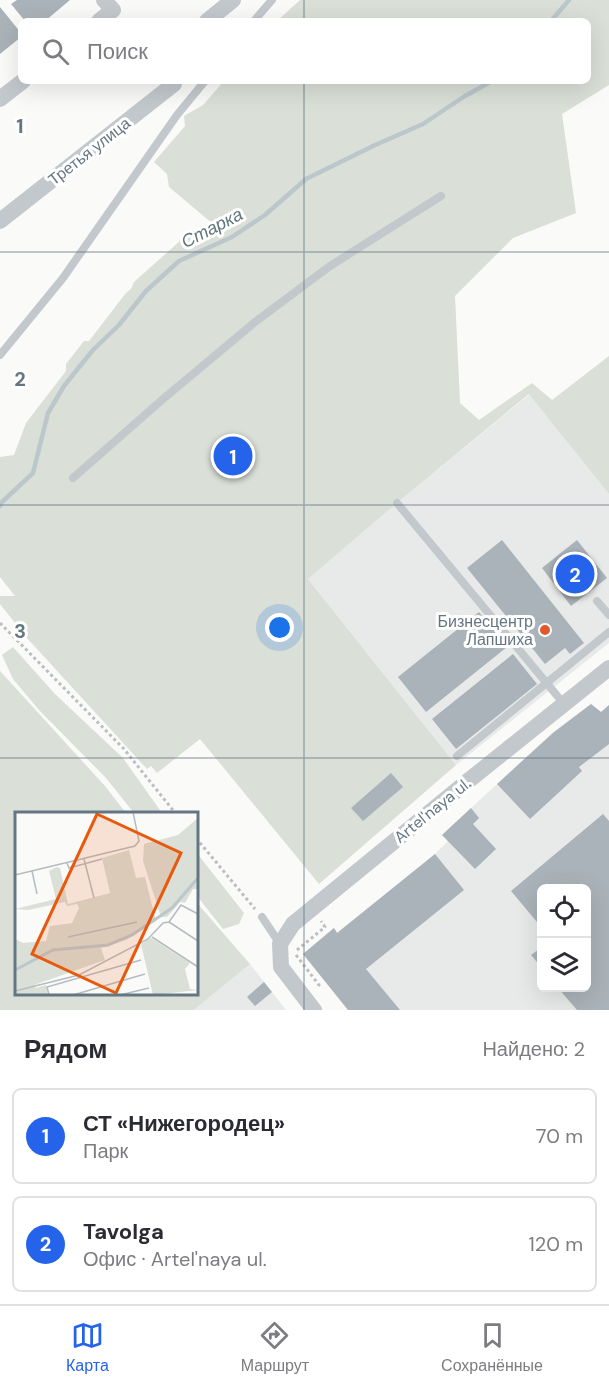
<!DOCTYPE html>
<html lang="ru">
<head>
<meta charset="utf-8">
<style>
  :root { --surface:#fff; --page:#f2f2f3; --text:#2b2b33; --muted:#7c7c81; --line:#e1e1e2; --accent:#2563eb }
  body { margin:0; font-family:"DM Sans",sans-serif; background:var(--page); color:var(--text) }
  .controls { position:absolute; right:18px; bottom:18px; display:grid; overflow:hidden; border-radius:9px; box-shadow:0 6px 24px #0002 }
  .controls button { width:54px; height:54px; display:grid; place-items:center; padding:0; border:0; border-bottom:2px solid var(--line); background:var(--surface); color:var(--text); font:30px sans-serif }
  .you { position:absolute; left:280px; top:628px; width:21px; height:21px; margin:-15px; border:4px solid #fff; border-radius:50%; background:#1a73e8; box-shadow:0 0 0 9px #1a73e833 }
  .badge { display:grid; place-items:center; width:39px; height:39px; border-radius:50%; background:var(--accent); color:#fff; font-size:20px; font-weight:700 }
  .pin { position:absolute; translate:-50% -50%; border:3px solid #fff; box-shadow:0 2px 6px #0006 }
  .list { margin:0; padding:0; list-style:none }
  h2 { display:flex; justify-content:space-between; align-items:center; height:78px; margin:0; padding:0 24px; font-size:26px }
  h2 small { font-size:20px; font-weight:400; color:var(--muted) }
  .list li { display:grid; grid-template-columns:39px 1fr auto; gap:18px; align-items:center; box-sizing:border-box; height:96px; margin:0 12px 12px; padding:0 12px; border:2px solid var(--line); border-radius:9px }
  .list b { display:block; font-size:22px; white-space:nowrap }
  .list p { margin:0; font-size:20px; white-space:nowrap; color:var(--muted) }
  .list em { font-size:20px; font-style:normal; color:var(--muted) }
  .icon { flex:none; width:33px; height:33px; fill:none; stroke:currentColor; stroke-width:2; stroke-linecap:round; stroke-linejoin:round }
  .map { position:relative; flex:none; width:609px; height:1010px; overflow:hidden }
  .search { position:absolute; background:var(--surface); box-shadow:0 6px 24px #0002; left:18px; right:18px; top:18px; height:66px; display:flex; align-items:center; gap:15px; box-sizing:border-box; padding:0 21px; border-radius:9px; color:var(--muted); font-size:22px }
  .sheet { height:294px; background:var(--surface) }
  nav { display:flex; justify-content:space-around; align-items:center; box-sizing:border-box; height:84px; border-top:2px solid var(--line); background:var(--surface); font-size:16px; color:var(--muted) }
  nav a { display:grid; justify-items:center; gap:3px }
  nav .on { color:var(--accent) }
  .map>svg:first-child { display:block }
  .built { fill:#e8e9e9; fill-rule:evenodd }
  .green { fill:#dadfd7 }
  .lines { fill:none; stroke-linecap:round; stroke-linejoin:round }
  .stream { stroke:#bbc7cb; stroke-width:4.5 }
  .building { fill:#aab3b9 }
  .path { stroke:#bbbfc2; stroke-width:3; stroke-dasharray:3 3; stroke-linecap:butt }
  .service { stroke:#c3c8cc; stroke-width:8 }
  .minor { stroke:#c3c8cc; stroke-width:16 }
  .grid { fill:none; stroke:#657683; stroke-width:1.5; stroke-opacity:0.55 }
  .poi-dot { fill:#e4572e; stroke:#fff; stroke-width:2 }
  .labels { text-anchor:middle; stroke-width:6; stroke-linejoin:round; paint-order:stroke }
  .street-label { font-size:16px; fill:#657683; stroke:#fff }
  .poi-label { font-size:16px; fill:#657683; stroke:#fff; text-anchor:end }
  .water-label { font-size:18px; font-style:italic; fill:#60757c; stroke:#fff }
  .inset-river { fill:none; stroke:#bbc7cb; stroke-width:3 }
  .inset-road { fill:none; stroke:#b5bdc2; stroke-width:1.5 }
  .view { fill:#e8590c; fill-opacity:0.15; stroke:#e8590c; stroke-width:3 }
  .inset-edge { fill:none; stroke:#657683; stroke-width:3 }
  .grid-label { font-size:20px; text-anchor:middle; font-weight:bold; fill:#657683; stroke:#fff; stroke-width:6; stroke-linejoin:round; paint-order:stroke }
</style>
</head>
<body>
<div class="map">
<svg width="609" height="1010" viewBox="0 0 609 1010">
  <rect width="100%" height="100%" fill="#fafaf8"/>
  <path class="built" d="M530,394l79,100v149l-153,122 -148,-186 89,-76z
    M591,704l10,8 8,-7v305h-261l-45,-56 31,-26 4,5 97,-79 13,-13 -6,-6 111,-103zM542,888h44v100h-44z
    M250,964l36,46h-92z"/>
  <path class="green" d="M300,0h309v85l-47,29 14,99 -63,25 -58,58 5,107 19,17 53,-37 20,17 57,-44v138l-80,-100 -132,109 -89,76 148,186 -137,119 -119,-145 -43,34 -6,-7 -4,3 -121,-132 -26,-33v-8h15l-15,-19v-120l14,-2 12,-32 40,-52v-7l18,-23h5l37,-48 5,-4 3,-7 47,-42 23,-8 9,-8 -44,-37 -2,-13 -13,-12 31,-36 -1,-10 19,-11 21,-24h364v-60h-311z
    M13,647l42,47 68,64 39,55h-28l-28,-35 -67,-68 -26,-31 -11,-24z
    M0,671l105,115 21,27 -110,1v180h180l1,-91 53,61 -56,46h-194z
    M196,852l48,61 -5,11 -16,5 -26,-33z"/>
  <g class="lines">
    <path class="stream" d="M551,21l18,-21
      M0,506l2,-4 31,-29 15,-60 16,-27 29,-36 26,-25 27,-34 33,-30 53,-24 33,-22 41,-36 67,-33 50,-22 42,-28 27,-15"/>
  </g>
  <path class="building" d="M17,0h53l-25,21h-20l-14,-17z
    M0,7l21,26v4l-21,17z
    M502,540l82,103 -14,11 -5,-6 -20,16 -78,-96z
    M577,540l30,38 -36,28 -29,-38z
    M479,612l28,35 -81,65 -28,-35z
    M513,654l24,30 -81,65 -24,-30z
    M591,704l10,8 8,-7v39l-30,23 3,4 -52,48 -33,-35 56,-51z
    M391,773l12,14 -40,34 -12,-13z
    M471,808l8,10 -6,6 23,25 -21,20 -33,-34z
    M603,814l6,7v189h-32l-19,-22h28v-100h-44v40l-31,-37z
    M435,854l29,36 -98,79 34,41h-52l-45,-56 31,-26 3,5z
    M542,947v21l-11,-13z
    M264,982l8,10 -17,14 -8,-9z"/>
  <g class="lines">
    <path class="path" d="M0,623l124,126 52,65
      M196,838l59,71
      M297,950l28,-23 -4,-6
      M296,955l23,30 -2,2"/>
    <path class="service" d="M254,21l18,-21
      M0,355l63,-77 114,-163 28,-34
      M73,478l90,-79 92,-77 75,-56 111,-70
      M397,503l167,201
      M597,601l12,14
      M457,756l152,-124
      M262,917l18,27"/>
    <path class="minor" d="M99,21l14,-11 -9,-10
      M207,21l26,-21
      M0,99l23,-18
      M0,221l174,-137 -2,-3
      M314,1010l-33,-43 -1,-23 13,-20 175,-143 141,-113"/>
  </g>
  <path class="grid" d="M304,0v21M304,81v929M0,252h609M0,505h609M0,758h609"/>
  <circle class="poi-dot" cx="545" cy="630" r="6"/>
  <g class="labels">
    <g class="street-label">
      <text transform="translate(89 151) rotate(-38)" y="6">Третья улица</text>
      <text transform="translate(432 810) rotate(-39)" y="6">Artel'naya ul.</text>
    </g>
    <g class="poi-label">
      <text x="533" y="627">Бизнесцентр<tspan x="533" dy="18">Лапшиха</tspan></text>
    </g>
    <g class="water-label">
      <text transform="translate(212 228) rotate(-27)" y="6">Старка</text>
    </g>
  </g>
  <g transform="translate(15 812)">
    <rect width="183" height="183" fill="#fafaf8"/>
    <path d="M183,6v71h-5l-8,14 -5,-1 -13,15h-6l-18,-56 1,-17 34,-9zM114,38l7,28 9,-1 11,44 -30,19 -25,8 4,12 -71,25 2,3 10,-3 2,10h-33v-56l8,4 23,-2 4,-15 22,-3 7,-15 -2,-4 -10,2 -2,-4 -37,8 -13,-1 41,-10 -7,-28 8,-4 3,1 8,36 42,-11 -8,-35zM136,126l39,25 -5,6 5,20 8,1 -45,5 -12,-51z" fill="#dadfd7"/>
    <path class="inset-river" d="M0,158l38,-20 55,-5 24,-10 40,-27 26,-30"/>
    <path class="inset-road" d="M69,47l10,39M52,51l2,5 33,-9M17,59l5,23M0,63l120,-29 4,-5 -6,-29M154,110l12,-17 17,9M154,110l29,19M53,125l69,-15M137,125l46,30M0,179l64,-16 69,-36 15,-16 6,-1M34,183l-2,-8 94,-27M58,183l72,-21M105,183l29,-7"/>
    <path class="view" d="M82,2l84,39 -65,140 -84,-39z"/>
    <rect width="183" height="183" class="inset-edge"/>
  </g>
  <g class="grid-label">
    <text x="20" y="133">1</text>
    <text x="20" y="386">2</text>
    <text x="20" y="638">3</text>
  </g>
</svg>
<div class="controls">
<button><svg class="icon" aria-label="locate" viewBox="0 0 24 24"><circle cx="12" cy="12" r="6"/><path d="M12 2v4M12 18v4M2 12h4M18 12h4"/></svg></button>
<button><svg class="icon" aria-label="layers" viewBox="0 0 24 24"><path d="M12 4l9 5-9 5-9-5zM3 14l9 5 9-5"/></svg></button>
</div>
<div class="you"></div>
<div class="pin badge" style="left:233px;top:456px">1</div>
<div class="pin badge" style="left:575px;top:574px">2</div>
<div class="search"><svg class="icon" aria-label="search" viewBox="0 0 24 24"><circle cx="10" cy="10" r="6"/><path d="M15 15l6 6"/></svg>Поиск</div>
</div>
<section class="sheet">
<h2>Рядом<small>Найдено: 2</small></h2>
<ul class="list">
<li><span class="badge">1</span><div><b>СТ «Нижегородец»</b><p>Парк</p></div><em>70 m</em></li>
<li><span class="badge">2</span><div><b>Tavolga</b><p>Офис · Artel'naya ul.</p></div><em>120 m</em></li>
</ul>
</section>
<nav>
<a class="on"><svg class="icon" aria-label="map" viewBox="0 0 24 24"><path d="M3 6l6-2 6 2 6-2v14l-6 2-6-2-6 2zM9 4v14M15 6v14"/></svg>Карта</a>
<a><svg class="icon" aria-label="directions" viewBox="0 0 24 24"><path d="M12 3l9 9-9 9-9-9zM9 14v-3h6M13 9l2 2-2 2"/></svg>Маршрут</a>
<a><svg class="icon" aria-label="saved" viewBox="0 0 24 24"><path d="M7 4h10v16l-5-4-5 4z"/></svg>Сохранённые</a>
</nav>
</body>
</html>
